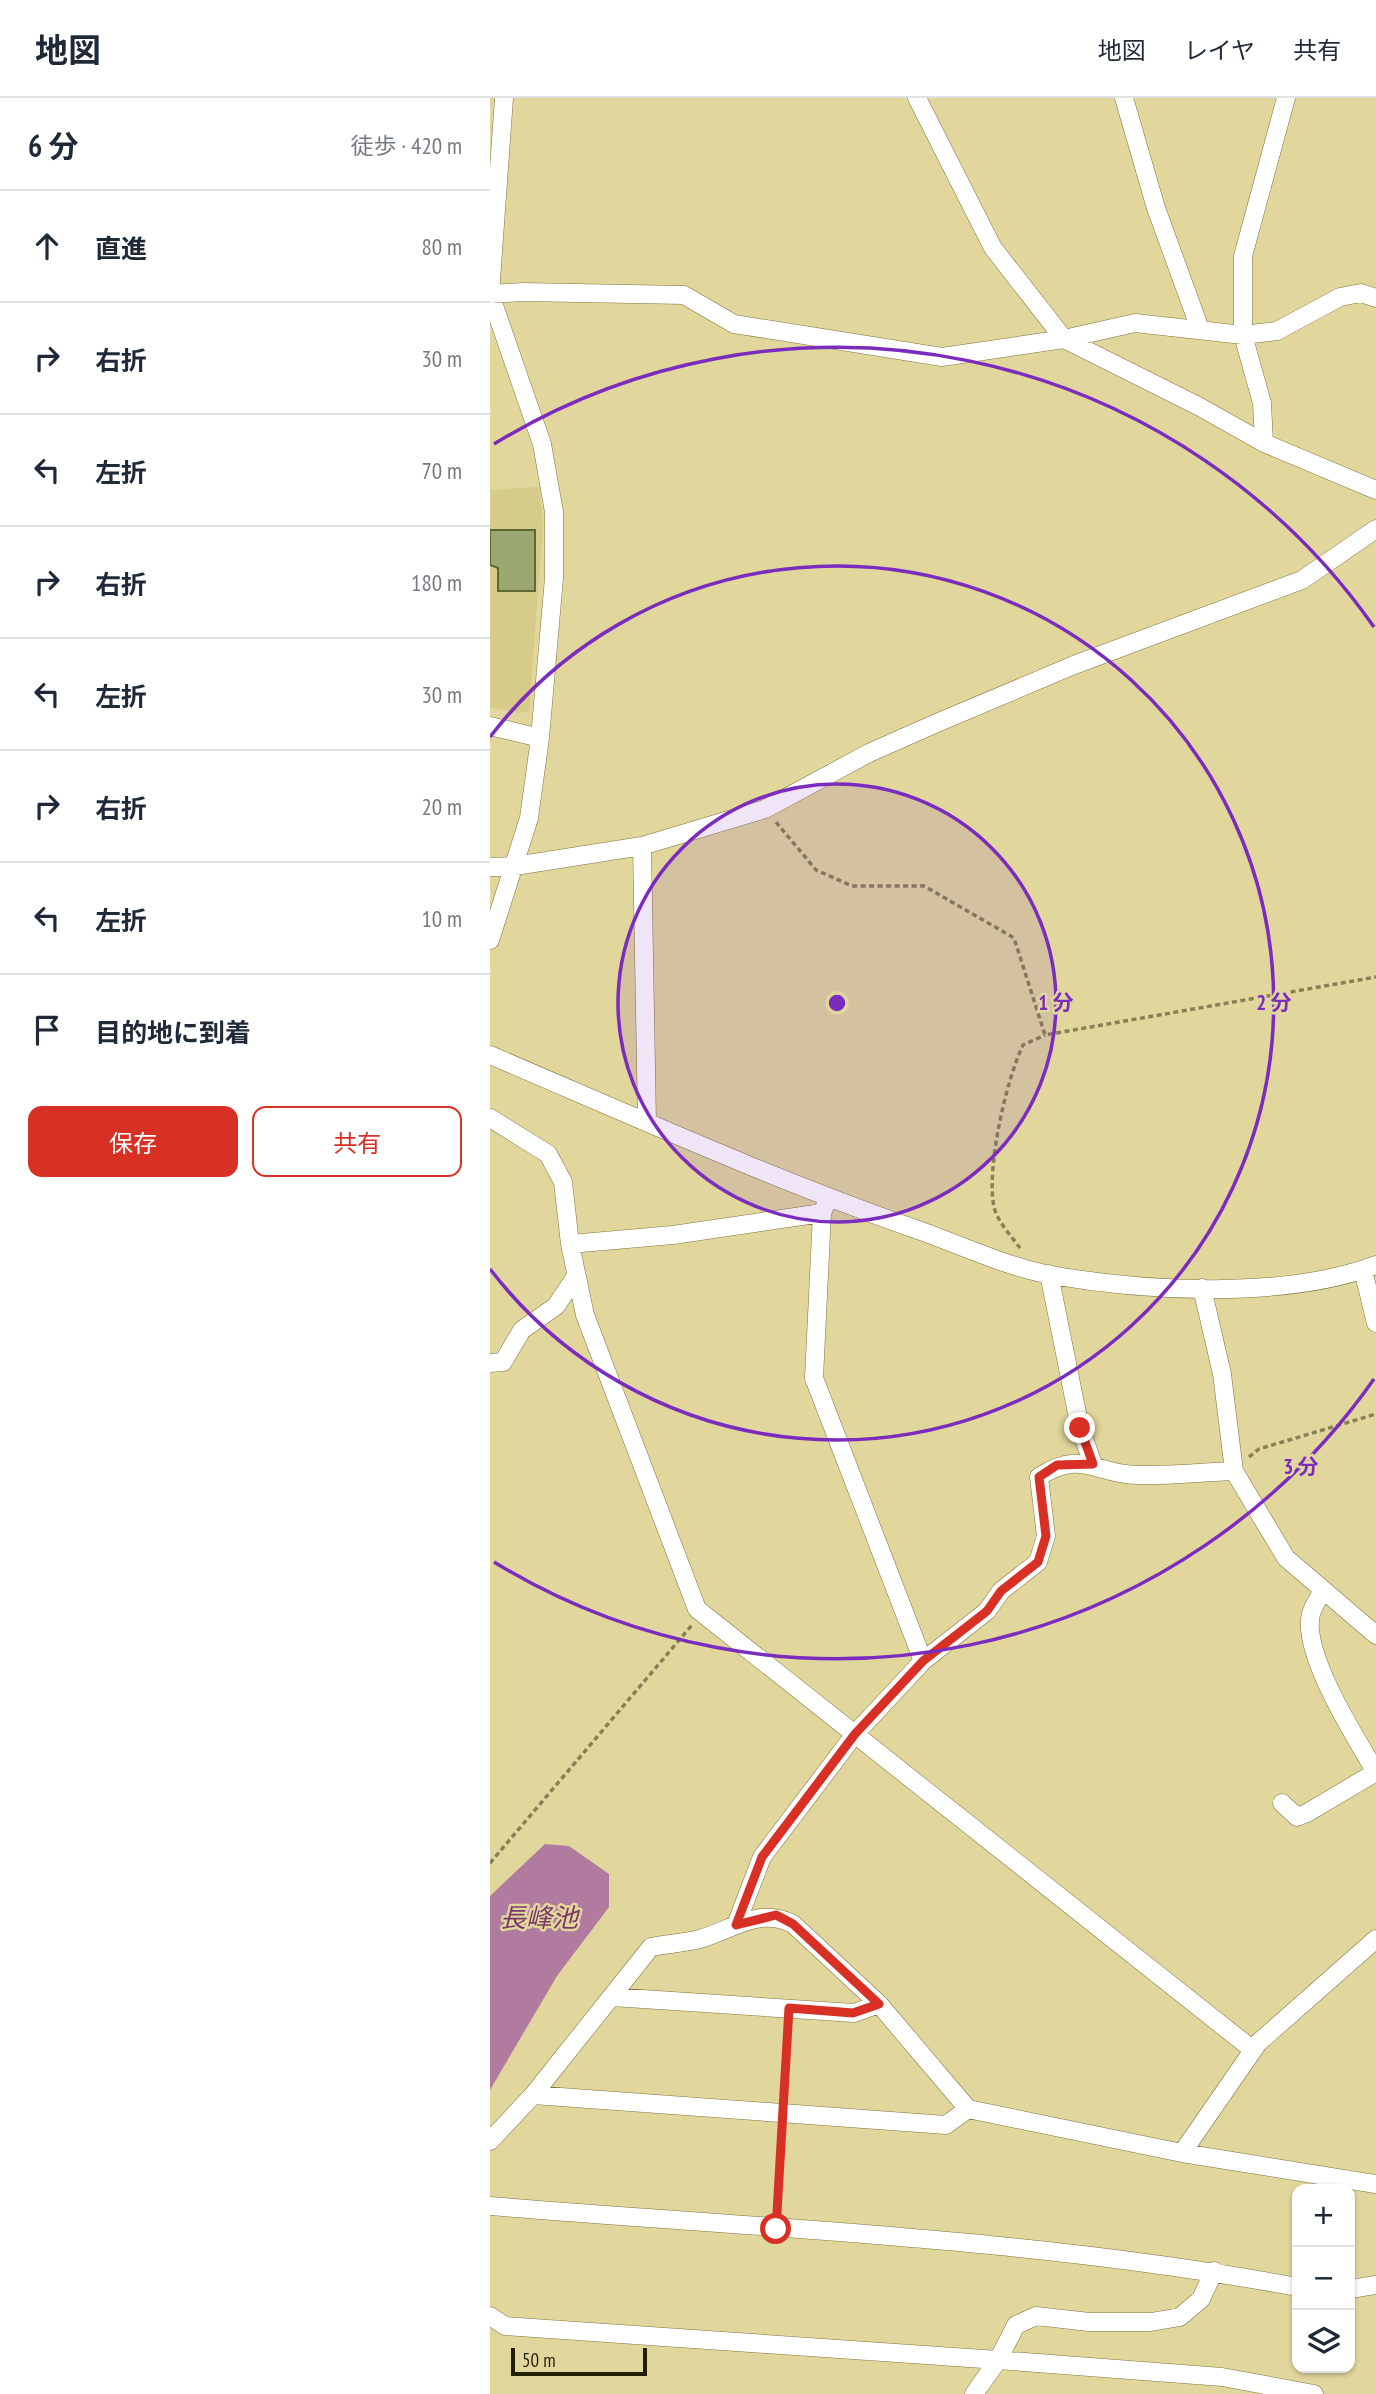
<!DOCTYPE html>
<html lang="ja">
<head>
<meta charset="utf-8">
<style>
  :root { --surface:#fff; --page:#f2f2f3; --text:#1f2937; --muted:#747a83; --line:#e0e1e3; --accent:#d93025 }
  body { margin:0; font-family:"PT Sans Narrow","Noto Sans JP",sans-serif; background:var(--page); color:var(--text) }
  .controls { position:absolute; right:21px; bottom:21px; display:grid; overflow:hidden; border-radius:14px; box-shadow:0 2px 5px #0004 }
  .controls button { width:63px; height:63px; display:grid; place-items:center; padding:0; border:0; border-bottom:2px solid var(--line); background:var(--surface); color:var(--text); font:35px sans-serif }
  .scale { position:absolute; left:21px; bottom:18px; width:136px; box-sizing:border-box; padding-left:7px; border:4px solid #231f07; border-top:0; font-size:19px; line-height:24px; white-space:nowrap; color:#231f07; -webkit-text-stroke:5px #e1d69c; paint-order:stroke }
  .stop { position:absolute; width:21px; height:21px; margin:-16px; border:5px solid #d93025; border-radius:50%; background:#fff }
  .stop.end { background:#d93025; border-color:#fff; box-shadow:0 2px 7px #0008 }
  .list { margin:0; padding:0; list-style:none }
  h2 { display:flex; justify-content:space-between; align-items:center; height:91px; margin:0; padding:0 28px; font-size:30px }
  h2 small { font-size:23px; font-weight:400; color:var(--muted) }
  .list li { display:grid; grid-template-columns:46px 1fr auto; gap:21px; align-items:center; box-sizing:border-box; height:112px; padding:0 28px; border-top:2px solid var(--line) }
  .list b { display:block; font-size:26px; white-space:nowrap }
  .list em { font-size:23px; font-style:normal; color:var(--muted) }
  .actions { display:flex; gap:14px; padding:21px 28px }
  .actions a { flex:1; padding:16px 0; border:2px solid var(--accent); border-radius:14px; text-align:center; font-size:24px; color:var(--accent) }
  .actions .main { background:var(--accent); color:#fff }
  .icon { flex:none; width:38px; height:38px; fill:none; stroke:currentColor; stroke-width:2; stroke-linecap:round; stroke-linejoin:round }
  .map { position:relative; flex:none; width:886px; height:2296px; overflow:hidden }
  header { display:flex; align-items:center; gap:42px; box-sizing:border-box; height:98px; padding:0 35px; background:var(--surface); border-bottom:2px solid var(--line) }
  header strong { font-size:33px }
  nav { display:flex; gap:38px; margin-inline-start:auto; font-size:24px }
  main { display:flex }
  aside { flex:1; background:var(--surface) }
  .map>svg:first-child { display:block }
  .built { fill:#d7cb89 }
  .water { fill:#b17ba0 }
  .building { fill:#9ba771; stroke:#5d6834; stroke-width:2 }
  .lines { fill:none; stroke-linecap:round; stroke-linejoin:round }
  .minor-casing { stroke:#7f743d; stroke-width:19 }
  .path { stroke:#878056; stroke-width:3.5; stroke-dasharray:5 3.5; stroke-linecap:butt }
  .minor { stroke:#fff; stroke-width:18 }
  .route { stroke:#d93025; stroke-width:9 }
  .ring { fill:none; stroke:#7b2cbf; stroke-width:3.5 }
  .labels { text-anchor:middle; stroke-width:5; stroke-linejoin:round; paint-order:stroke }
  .water-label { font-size:26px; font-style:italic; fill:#7b3869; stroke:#e1d69c }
  .centre { fill:#7b2cbf; stroke:#e1d69c; stroke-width:3.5 }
  .ring-label { font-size:21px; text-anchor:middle; font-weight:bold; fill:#7b2cbf; stroke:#e1d69c; stroke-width:5; stroke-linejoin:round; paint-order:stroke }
</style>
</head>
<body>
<header>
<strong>地図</strong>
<nav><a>地図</a><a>レイヤ</a><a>共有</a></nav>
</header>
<main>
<aside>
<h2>6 分<small>徒歩 · 420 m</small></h2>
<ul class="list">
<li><svg class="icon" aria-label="ahead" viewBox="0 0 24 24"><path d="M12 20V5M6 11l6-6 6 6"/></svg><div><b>直進</b></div><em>80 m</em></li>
<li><svg class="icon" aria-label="right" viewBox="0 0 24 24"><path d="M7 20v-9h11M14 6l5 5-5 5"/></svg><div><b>右折</b></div><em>30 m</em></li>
<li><svg class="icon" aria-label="left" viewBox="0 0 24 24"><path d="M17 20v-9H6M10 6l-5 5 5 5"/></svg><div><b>左折</b></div><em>70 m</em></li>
<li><svg class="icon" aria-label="right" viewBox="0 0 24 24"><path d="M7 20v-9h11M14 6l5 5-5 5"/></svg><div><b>右折</b></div><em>180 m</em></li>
<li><svg class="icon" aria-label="left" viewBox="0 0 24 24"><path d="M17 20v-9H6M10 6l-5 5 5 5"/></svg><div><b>左折</b></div><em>30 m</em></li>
<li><svg class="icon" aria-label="right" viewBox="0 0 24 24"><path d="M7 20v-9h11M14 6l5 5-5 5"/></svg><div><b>右折</b></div><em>20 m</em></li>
<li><svg class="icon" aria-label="left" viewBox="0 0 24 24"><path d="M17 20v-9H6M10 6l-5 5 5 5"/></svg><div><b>左折</b></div><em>10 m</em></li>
<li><svg class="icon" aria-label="arrive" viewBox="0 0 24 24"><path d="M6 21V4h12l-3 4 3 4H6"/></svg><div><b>目的地に到着</b></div></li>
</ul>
<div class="actions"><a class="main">保存</a><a>共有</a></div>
</aside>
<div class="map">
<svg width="886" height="2296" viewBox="0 0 886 2296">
  <rect width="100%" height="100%" fill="#e1d69c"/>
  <path class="built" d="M49,389l4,40 -14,184 -10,2 -29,-6v-217z"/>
  <path class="water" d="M55,1746l24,2 40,28v33l-52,69 -67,114v-194z"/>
  <path class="building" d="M0,432h45v61h-37v-23l-8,-3z"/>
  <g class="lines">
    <defs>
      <path id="minor" d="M427,0l76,150 71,91 136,68 64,36 112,47
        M634,0l32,110 44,121
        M0,196l33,-2 161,3 50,29 208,33 122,-18 71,-16 108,12 34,-4 63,-34 21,-4 15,5
        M774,345l-2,-40 -19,-68v-79l43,-158
        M0,628l50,12
        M152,748l5,276
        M0,769l25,-1 127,-20 123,-37 104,-56 70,-31 135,-57 228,-85 74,-51
        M0,842l39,-122 11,-80 14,-160v-66l-12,-68 -52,-150 14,-196
        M0,957c143,61 284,125 431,176 39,14 90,37 130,44 95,17 235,24 325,-10
        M0,1020l58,36 15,28 7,62 15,71 112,294 556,441
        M338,1101l-6,14 -8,165 109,283
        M80,1146l103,-9 149,-22
        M873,1172l13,53
        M559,1176l31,154 13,36
        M712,1190l20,86 12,97 52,87 90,77
        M0,1265l13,-1 19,-32 34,-24 20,-30
        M833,1492c-4,8 -10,16 -12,24 -10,38 45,125 65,158
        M792,1705l15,14 10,-4 69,-41
        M246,1827l26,-68 93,-123 68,-73 64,-50 14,-20 37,-29 8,-26 -7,-59c42,-28 56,-3 98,-2 32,1 65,-3 97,-4
        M122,1899l242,16 25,-9
        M478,2011l-22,16 -413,-30 118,-148c16,-3 33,-4 49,-8 33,-10 59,-32 93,-15l86,80 89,105 214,44 194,31
        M0,2043l43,-46
        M692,2055l76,-110 118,-104
        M0,2108c268,22 543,32 807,81
        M860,2191l26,-4
        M0,2218l15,10 493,34 18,-35 20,-9 53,6h62l29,-5 21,-18 13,-28
        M484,2296l24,-34 224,17 92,17"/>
    </defs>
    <use href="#minor" class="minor-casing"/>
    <path class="path" d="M286,724l40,48 36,16h72l90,52 31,97 331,-58
      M530,1150c-8,-11 -23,-27 -26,-41 -8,-39 12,-126 29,-162l22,-10
      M759,1359l10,-8 117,-35
      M0,1765l202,-238
      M293,2000l5,-73
      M287,2112l5,-80"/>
    <use href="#minor" class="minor"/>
  </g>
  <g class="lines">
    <path class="route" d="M286,2131l13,-221 64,5 26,-9 -86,-80 -17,-9 -40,10 26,-68 93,-123 68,-73 64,-50 14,-20 37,-29 8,-26 -7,-59 18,-12 36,-1 -13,-36"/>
  </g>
  <circle cx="347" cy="905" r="219" fill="#7b2cbf" fill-opacity=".12"/>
  <g class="ring">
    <circle cx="347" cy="905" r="219"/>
    <path d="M0 639A437 437 0 1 1 0 1171"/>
    <path d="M884 1281A656 656 0 0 1 4 1464M4 346A656 656 0 0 1 884 529"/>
  </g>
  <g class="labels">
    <g class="water-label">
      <text x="49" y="1829">長峰池</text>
    </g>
  </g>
  <circle cx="347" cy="905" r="10" class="centre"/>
  <g class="ring-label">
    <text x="566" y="912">1 分</text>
    <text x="784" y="912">2 分</text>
    <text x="811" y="1376">3 分</text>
  </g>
</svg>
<div class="controls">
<button>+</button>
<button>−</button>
<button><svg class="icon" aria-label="layers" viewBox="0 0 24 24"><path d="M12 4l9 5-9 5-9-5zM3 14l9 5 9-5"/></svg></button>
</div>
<div class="scale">50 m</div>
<div class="stop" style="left:286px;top:2131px"></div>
<div class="stop end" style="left:590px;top:1330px"></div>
</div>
</main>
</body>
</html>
